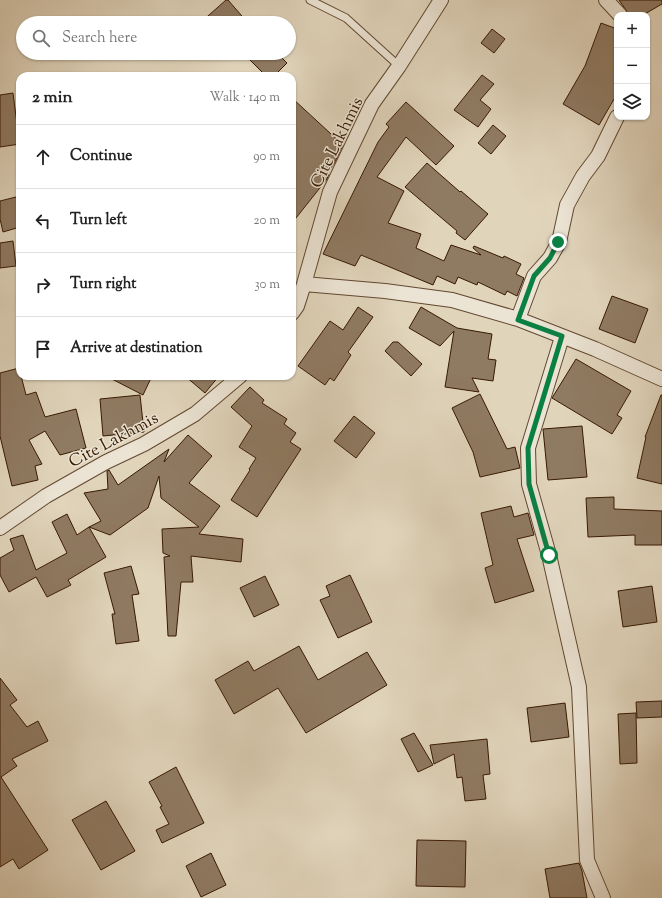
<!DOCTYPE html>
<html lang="en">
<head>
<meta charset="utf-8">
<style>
  :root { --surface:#fff; --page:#f6f6f6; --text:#222; --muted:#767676; --line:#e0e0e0 }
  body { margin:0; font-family:"Sorts Mill Goudy",serif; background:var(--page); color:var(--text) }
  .controls { position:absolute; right:12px; top:12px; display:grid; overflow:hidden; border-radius:8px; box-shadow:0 1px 3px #0004 }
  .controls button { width:36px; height:36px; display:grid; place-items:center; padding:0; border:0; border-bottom:1px solid var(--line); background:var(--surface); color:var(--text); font:20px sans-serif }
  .stop { position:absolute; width:12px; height:12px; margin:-9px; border:3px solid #0b8043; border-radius:50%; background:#fff }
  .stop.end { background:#0b8043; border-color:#fff; box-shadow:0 1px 4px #0008 }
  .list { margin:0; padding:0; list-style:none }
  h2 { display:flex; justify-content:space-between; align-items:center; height:52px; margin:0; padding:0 16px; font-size:17px }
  h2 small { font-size:13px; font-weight:400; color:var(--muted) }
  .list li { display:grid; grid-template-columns:26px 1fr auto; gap:12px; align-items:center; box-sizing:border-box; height:64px; padding:0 16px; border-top:1px solid var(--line) }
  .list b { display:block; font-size:15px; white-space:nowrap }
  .list em { font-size:13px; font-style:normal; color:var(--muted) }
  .icon { flex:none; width:22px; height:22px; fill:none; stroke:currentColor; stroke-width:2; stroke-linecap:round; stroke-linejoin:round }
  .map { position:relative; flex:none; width:662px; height:898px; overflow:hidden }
  .search { position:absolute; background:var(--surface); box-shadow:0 1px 3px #0004; left:16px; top:16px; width:280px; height:44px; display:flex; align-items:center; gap:10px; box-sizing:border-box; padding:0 14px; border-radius:22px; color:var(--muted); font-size:15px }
  .panel { position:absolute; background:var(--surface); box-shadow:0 1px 3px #0004; left:16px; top:72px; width:280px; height:308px; border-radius:12px }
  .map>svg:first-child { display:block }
  .building { fill:#8f7a62; stroke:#381902 }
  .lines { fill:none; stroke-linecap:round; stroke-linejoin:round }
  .lane-casing { stroke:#624830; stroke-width:9 }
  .street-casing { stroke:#624830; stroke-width:16 }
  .lane { stroke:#ebe3d3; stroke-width:7 }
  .street { stroke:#ebe3d3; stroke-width:14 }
  .route { stroke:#0b8043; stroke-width:5 }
  .labels { text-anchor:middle; stroke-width:3; stroke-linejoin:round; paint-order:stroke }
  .street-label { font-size:17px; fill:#381902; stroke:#ebe3d3 }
</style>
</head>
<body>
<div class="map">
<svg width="662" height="898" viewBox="0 0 662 898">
  <rect width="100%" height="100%" fill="#e0d4bb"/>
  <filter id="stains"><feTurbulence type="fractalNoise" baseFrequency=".005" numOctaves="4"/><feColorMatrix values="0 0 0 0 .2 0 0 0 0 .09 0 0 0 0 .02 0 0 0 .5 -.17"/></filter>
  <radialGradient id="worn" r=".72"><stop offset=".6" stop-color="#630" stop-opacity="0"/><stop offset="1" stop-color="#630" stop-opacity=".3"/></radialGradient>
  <path class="building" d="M226,0h2l20,23h-48z
    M619,0h43v4l-19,11h-15l-2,-5z
    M601,23l16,6v65l-18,31 -36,-21 22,-38z
    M492,29l13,10 -11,14 -13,-10z
    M243,53h34l10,10 -13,13h-8z
    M482,75l12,9 -14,16 11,9 -13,18 -24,-17z
    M13,93l4,31h3v20l-20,3v-52z
    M292,98l51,47 -9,19 -7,8 2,2 -2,5 -35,44z
    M406,102l48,44 -18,19 -30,-28 -29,40 27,14 -16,32 33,11 -5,14 28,13 7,-16 30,10 -8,-7 1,-2 29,12 1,-2 17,8 -5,10 8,4 -7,18 -10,-5 -2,4 -27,-13 -1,3 -19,-8 -3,7 -18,-8 -4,9 -72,-30 -6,11 -32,-12 55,-112 11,-15 -3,-3z
    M493,125l13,11 -15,18 -13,-11z
    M427,163l33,29 1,-1 27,23 -23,26 -9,-7 1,-2 -52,-44z
    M20,196v31l-17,5 -3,-13v-18z
    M13,241l3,25 -16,2v-25z
    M612,296l36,13 -13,34 -36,-14z
    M358,307l15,10 -25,35 3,3 -17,26 -4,-3 -5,7 -27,-19 32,-45 13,9z
    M421,307l36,21 35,6 -4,25 8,1 -3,21 -21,-3 7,14 -34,-5 9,-56 -14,15 -31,-18z
    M393,342h5l24,22 -11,12 -26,-25z
    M576,359l55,32 -14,24 5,3 -10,16 -60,-36z
    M19,368l7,27 10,-3 9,25 31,-8 10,39 -26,7 -15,-24 -16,9 13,24 -7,2 3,14 -26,6 -12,-50v-63z
    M106,376h46l-9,19z
    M185,376h34l-14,17z
    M250,387l14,13 -2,3 25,16 -3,5 12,9 -6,9 11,7 -44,68 -26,-17 19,-30 -1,-1 7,-11 -17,-11 13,-21 -21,-19z
    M480,394l27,55 8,-2 5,21 -40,9 -7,-25 -21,-44z
    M140,395l4,37 -41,4 -3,-37z
    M661,395h1v89l-25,-6 9,-41h-1z
    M354,416l21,17 -19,25 -22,-17z
    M582,426l5,51 -39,3 -5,-51z
    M188,435l24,21 -23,27 31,23 -21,28 44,5 -2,23 -50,-6 2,26h-12l-5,54h-8l-4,-79 6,-1 -7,-3 -1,-24 37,-2 -38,-29 -2,-22 -11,32 -38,27 -21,-8 12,-6 -17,-28 24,-4 -1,-18 2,-1 9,15 51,-36 -5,13z
    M614,497v12l48,2v34h-27v-10l-47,2 -2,-39z
    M511,506l3,11 14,-4 6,22 -17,4 17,52 -39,12 -10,-35 8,-3 -12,-52z
    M67,514l10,21 12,-8 17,30 -38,23 3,5 -24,12 -11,-20 -27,15 -9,-17v-17l14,-8 -4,-11 13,-4 13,35 31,-17 -15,-31z
    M131,566l8,28 -7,1 7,46 -23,3 -4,-30h3l-11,-41z
    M350,575l22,47 -34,16 -18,-38 10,-4 -4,-10z
    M265,576l14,29 -25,12 -14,-29z
    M652,586l5,36 -34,5 -5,-36z
    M299,646l19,34 49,-28 20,33 -81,48 -28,-45 -44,26 -19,-34 33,-19 6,10z
    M0,678l17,22 -7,5 17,22 11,-6 10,20 -36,18 5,7 -16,11 47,73 -29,19 -6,-10 -13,8z
    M662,701v16l-25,1 -1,-16z
    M565,703l4,34 -38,5 -4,-34z
    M636,713l1,50 -17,1 -2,-50z
    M414,733l19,32 -15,7 -17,-33z
    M487,739l3,35 -7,1 3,24 -21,2 -3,-24 -5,1 -3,-24 -20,10 -4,-19z
    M176,767l28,56 -42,20 -6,-13 13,-6 -9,-17 2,-1 -13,-24z
    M106,801l29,50 -34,19 -29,-50z
    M417,840l49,1 -1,46 -49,-1z
    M211,853l15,32 -25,12 -15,-31z
    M579,863l3,8 5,27h-37l-5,-29z"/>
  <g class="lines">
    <defs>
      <path id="lane" d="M310,0l36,18 53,48"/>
      <path id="street" d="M606,0l14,15
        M304,284l81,7 67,9 66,19 77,30 67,30
        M292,313l5,-7 7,-22 26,-92 42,-88 27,-38 42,-66
        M518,319l16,-43 16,-18 9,-16 8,-37 16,-29 15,-20 19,-39
        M562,337l-34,111 1,36 20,71 30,132 8,173 16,38
        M0,528l46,-32 60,-34 38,-18 51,-30 45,-38"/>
    </defs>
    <use href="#lane" class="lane-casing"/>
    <use href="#street" class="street-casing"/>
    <use href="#lane" class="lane"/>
    <use href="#street" class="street"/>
  </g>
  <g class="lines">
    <path class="route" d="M549,555l-20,-71 -1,-36 34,-112 -44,-16 16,-44 16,-18 8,-16"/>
  </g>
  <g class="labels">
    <g class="street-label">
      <text transform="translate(336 142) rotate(-64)" y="6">Cite Lakhmis</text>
      <text transform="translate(113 439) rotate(-28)" y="6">Cite Lakhmis</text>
    </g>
  </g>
  <rect width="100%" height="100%" filter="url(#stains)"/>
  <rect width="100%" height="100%" fill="url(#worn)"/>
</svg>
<div class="controls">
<button>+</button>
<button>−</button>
<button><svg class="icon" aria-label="layers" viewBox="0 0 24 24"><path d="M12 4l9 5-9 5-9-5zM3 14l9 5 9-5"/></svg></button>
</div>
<div class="stop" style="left:549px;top:555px"></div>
<div class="stop end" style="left:558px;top:242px"></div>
<div class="search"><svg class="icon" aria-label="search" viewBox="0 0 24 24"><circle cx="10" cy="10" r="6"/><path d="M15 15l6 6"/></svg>Search here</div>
<section class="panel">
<h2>2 min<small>Walk · 140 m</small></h2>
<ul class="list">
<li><svg class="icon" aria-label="ahead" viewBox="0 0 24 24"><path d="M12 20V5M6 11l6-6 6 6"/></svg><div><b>Continue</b></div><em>90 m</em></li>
<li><svg class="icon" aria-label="left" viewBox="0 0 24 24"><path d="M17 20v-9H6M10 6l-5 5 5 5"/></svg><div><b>Turn left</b></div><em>20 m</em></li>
<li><svg class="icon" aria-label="right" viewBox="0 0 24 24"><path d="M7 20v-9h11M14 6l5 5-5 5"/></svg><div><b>Turn right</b></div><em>30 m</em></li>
<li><svg class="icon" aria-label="arrive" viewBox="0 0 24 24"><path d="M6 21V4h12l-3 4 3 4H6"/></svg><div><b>Arrive at destination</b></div></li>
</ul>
</section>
</div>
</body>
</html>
